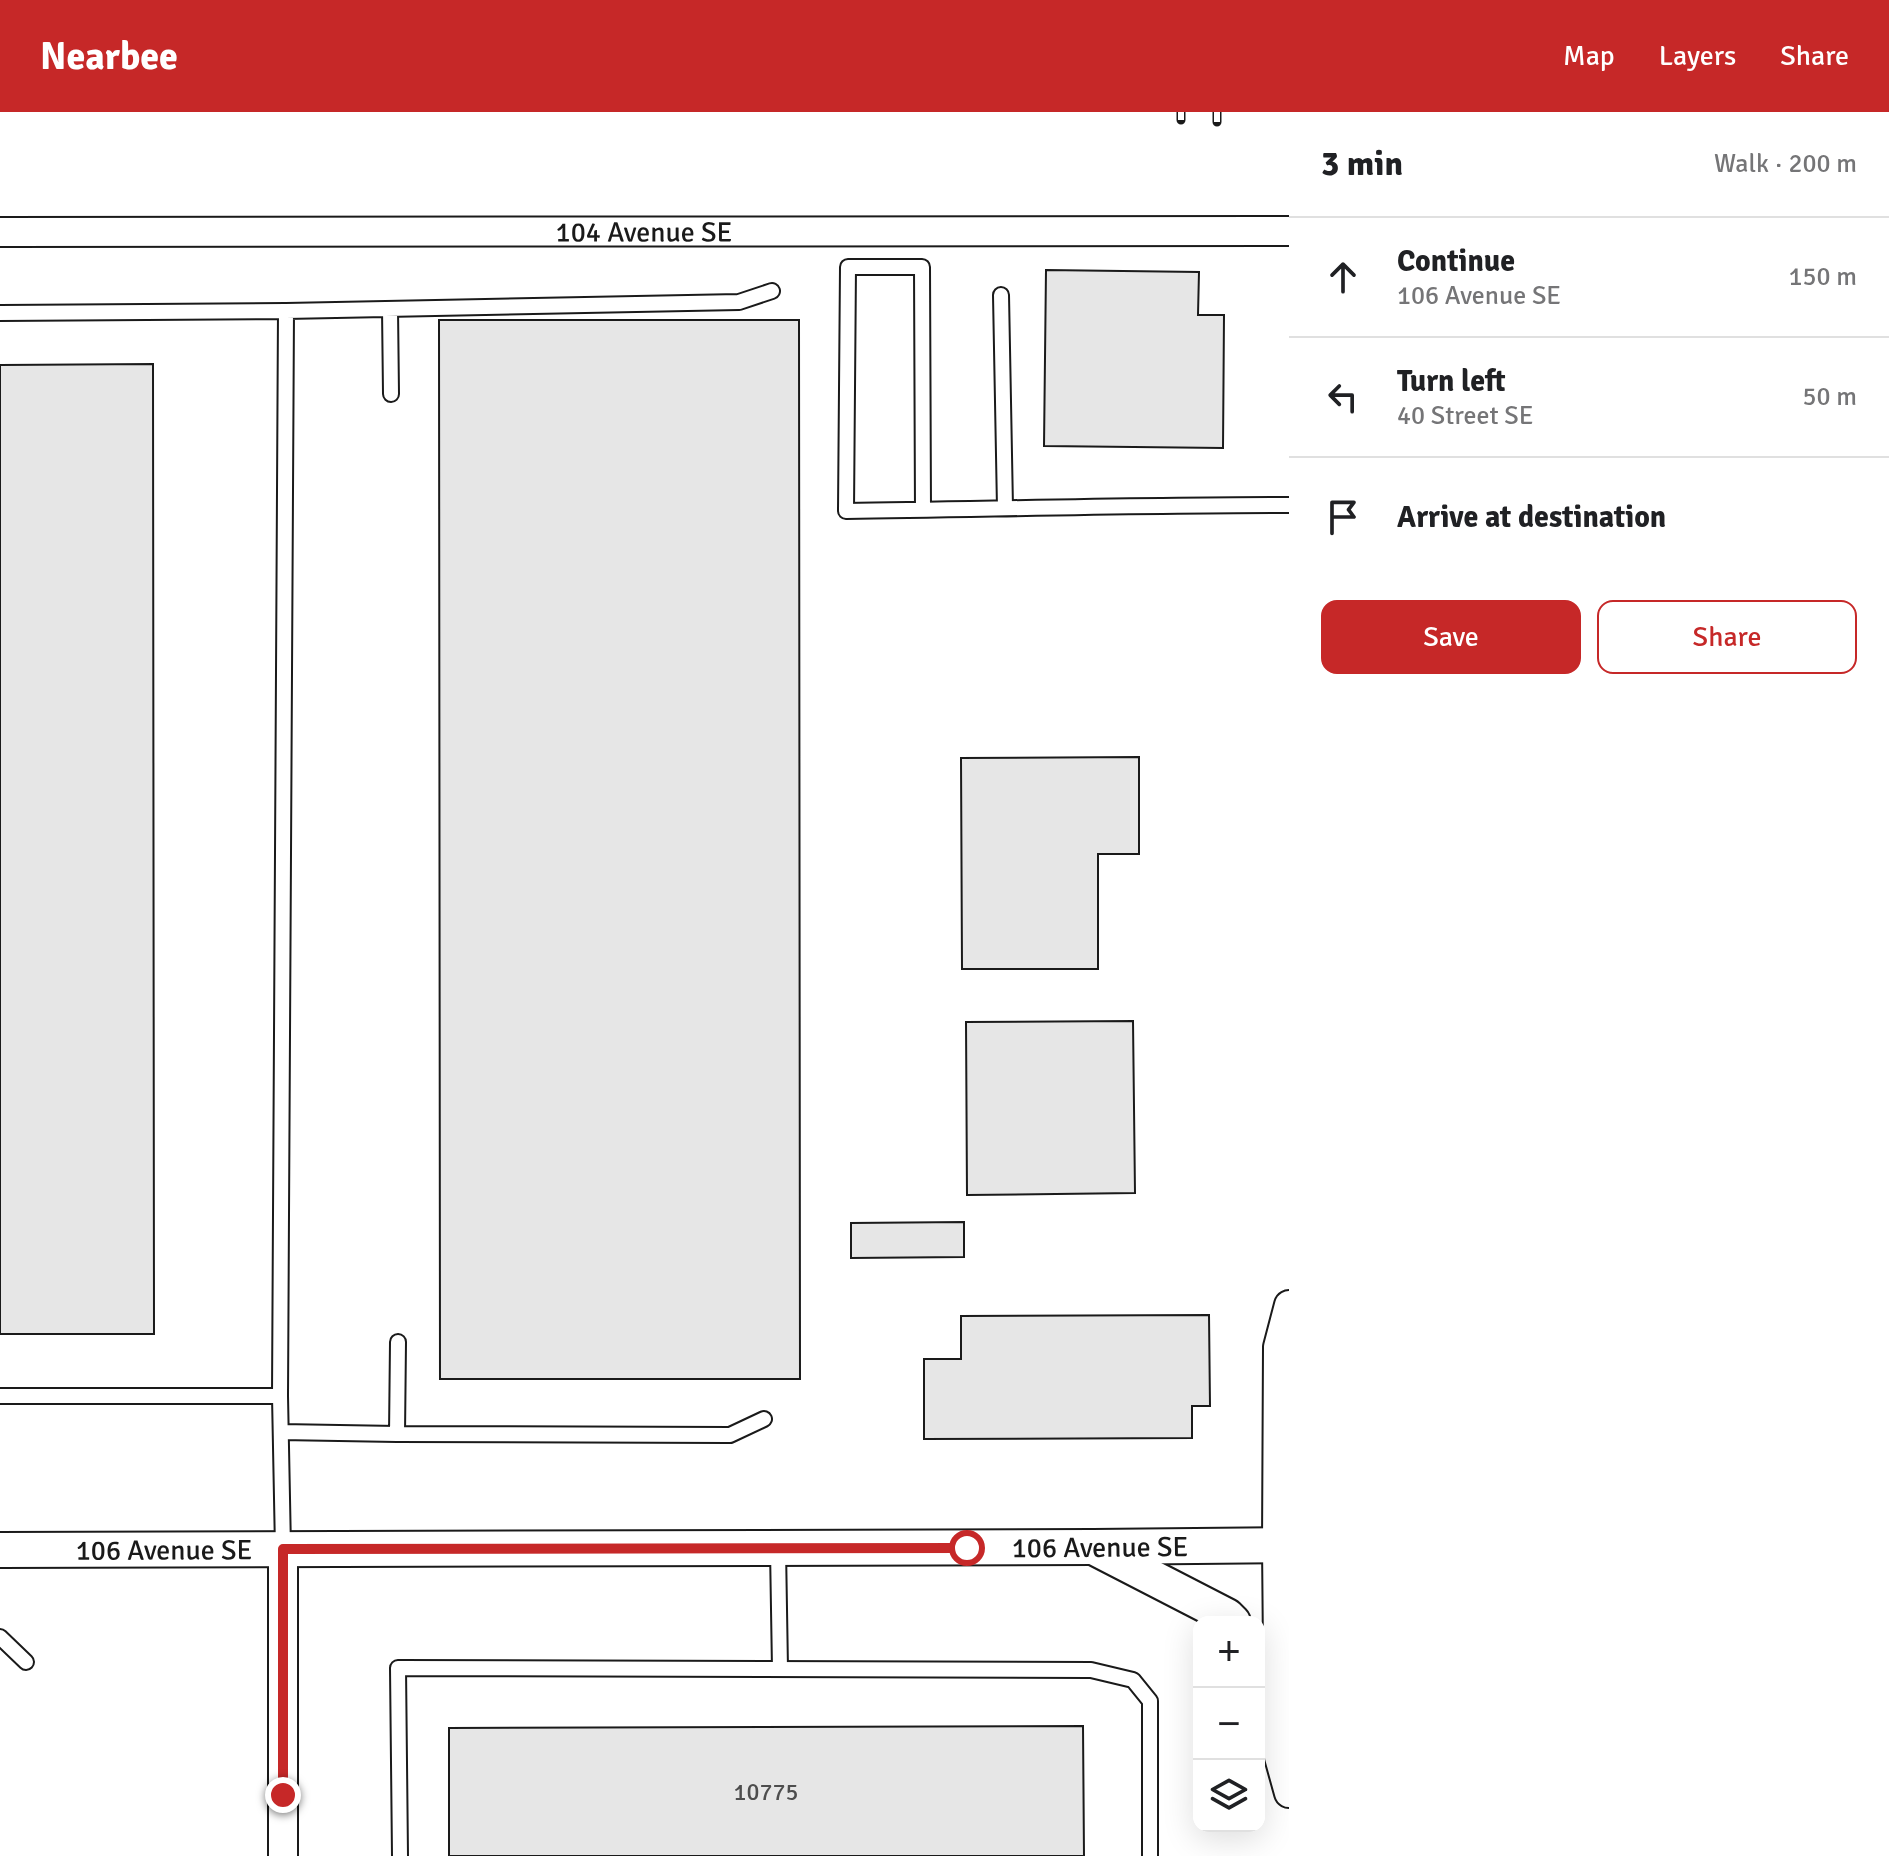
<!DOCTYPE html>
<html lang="en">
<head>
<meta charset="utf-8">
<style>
  :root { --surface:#fff; --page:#f6f6f6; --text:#202124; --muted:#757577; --line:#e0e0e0; --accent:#c62828 }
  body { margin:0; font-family:Signika,sans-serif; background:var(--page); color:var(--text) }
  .controls { position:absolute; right:24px; bottom:24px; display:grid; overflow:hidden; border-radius:16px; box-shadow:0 8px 32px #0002 }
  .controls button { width:72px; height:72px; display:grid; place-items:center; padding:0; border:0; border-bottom:2px solid var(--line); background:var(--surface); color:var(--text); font:40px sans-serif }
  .stop { position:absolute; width:24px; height:24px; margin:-18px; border:6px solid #c62828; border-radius:50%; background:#fff }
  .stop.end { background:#c62828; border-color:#fff; box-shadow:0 2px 8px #0008 }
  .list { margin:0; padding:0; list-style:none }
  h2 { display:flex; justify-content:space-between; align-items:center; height:104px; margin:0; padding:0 32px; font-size:34px }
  h2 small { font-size:26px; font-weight:400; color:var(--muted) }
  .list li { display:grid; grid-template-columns:52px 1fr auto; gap:24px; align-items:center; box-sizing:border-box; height:120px; padding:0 32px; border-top:2px solid var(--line) }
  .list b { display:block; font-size:30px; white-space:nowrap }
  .list p { margin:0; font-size:26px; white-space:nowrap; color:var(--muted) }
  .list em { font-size:26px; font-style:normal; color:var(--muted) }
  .actions { display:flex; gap:16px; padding:24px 32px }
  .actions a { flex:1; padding:18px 0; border:2px solid var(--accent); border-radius:16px; text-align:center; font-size:28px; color:var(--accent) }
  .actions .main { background:var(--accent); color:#fff }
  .icon { flex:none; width:44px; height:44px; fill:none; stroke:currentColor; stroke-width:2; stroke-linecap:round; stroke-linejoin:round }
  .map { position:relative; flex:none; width:1289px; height:1744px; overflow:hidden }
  header { display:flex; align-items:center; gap:48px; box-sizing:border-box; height:112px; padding:0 40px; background:var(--accent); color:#fff }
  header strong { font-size:38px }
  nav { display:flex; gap:44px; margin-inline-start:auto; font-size:28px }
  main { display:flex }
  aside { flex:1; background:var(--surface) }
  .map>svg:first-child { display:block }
  .building { fill:#e6e6e6; stroke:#1a1a1a; stroke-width:2 }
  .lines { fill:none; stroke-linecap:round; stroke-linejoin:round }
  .service-casing { stroke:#1a1a1a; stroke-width:18 }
  .minor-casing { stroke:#1a1a1a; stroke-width:32 }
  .tertiary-casing { stroke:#1a1a1a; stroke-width:38 }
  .service { stroke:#fff; stroke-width:14 }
  .minor { stroke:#fff; stroke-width:28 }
  .tertiary { stroke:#fff; stroke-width:34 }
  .rail-casing { stroke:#1a1a1a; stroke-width:9 }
  .rail { stroke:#fff; stroke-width:6; stroke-dasharray:18; stroke-linecap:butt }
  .route { stroke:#c62828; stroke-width:10 }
  .labels { text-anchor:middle; stroke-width:6; stroke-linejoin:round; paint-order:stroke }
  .number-label { font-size:24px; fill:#4d4d4d }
  .street-label { font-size:28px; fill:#1a1a1a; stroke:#fff }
</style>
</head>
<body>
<header>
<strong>Nearbee</strong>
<nav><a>Map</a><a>Layers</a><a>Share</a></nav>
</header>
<main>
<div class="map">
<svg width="1289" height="1744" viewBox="0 0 1289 1744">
  <rect width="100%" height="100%" fill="#fff"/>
  <path class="building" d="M1046,158l153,2 -1,43h26l-1,133 -179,-2z
    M439,208h360l1,1059h-360z
    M153,252l1,970h-154v-969z
    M1139,645v97h-41v115h-136l-1,-211z
    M1133,909l2,172 -168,2 -1,-173z
    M964,1110v35l-113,1v-35z
    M1209,1203l1,91h-18v32l-268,1v-80h37v-43z
    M1083,1614l1,130h-635v-128z"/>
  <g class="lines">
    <defs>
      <path id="service" d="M1001,183l4,213
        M390,197l1,85
        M0,201l286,-2 453,-9 33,-11
        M923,398l-1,-243h-74l-2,244c148,-2 295,-6 443,-6
        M0,1284h280l3,153
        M280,1284l6,-1085
        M281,1320l116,2 333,1 34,-16
        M397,1322l1,-92
        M778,1437l2,120
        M0,1525l26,25
        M400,1744l-2,-188 693,2 42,10 17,21v155"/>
      <g id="minor">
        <path id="s1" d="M0,120l1289,-1"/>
        <path d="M1289,1193l-11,42 -1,198 2,212 10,36"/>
        <path d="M283,1437v307"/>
      </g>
      <g id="tertiary">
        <path d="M1097,1437l130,67 6,6"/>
        <path id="s2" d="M0,1438l1093,-3 196,-2"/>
        <path d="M1259,1538l18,19"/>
      </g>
    </defs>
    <use href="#service" class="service-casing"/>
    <use href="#minor" class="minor-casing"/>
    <use href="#tertiary" class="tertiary-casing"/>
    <use href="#service" class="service"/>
    <use href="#minor" class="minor"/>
    <use href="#tertiary" class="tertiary"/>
    <defs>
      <path id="rail" d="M1181,0v8
        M1217,0v10"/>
    </defs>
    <use href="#rail" class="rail-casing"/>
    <use href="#rail" class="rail"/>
  </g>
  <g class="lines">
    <path class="route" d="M283,1683v-246l684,-1"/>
  </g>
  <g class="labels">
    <g class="number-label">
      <text x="766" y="1688">10775</text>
    </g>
    <g class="street-label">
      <text dy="10" stroke="none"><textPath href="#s1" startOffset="644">104 Avenue SE</textPath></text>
      <text dy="10" stroke="none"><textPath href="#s2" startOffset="1100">106 Avenue SE</textPath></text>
      <text dy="10" stroke="none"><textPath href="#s2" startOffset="164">106 Avenue SE</textPath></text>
    </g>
  </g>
</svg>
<div class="controls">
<button>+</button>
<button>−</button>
<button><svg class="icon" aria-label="layers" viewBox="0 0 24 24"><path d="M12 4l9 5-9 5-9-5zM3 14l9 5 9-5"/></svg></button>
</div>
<div class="stop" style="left:967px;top:1436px"></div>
<div class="stop end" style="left:283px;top:1683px"></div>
</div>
<aside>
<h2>3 min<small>Walk · 200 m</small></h2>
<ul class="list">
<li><svg class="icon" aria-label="ahead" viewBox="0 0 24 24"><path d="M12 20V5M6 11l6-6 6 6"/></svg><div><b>Continue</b><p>106 Avenue SE</p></div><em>150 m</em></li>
<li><svg class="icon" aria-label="left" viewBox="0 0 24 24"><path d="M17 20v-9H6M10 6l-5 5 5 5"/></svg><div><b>Turn left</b><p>40 Street SE</p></div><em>50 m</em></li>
<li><svg class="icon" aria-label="arrive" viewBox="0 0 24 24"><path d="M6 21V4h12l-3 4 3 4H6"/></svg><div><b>Arrive at destination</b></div></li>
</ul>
<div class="actions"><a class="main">Save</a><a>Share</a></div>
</aside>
</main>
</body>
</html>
